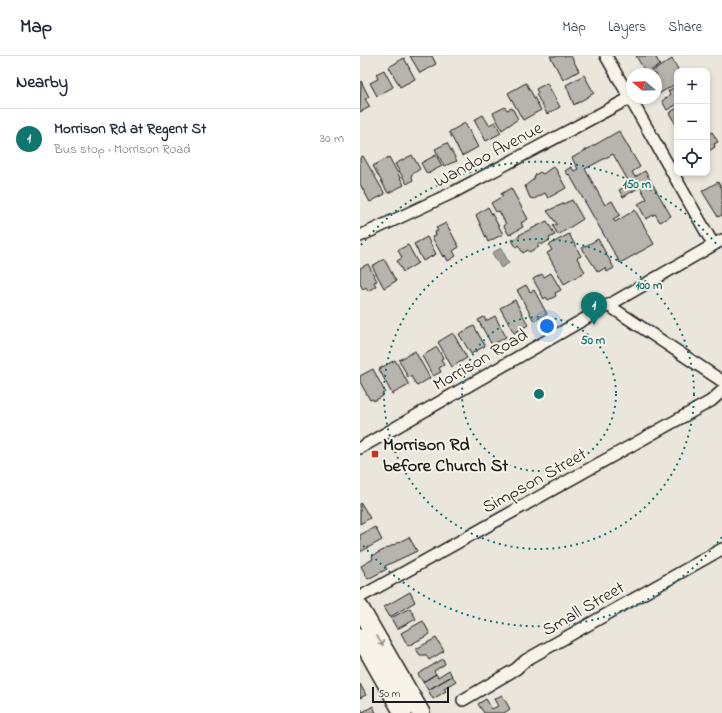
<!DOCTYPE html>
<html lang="en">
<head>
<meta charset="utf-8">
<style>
  :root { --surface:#fff; --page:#f2f2f3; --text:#1f2937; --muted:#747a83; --line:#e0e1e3; --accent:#0f766e }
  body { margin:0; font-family:"Indie Flower",sans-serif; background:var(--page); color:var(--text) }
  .controls { position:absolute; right:12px; top:12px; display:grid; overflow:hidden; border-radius:8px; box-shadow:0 2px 6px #0003 }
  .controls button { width:36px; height:36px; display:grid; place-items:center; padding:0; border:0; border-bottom:1px solid var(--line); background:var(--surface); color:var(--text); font:20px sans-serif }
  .compass { position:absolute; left:266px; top:12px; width:36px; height:36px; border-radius:50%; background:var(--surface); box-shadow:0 2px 6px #0003; rotate:289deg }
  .scale { position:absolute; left:12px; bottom:10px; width:77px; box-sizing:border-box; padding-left:4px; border:2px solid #1c1c1c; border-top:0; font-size:11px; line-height:14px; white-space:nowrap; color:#1c1c1c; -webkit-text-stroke:3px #f7f3e8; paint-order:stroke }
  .you { position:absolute; left:187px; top:270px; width:14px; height:14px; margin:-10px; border:3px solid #fff; border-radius:50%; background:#1a73e8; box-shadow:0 0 0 6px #1a73e833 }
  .badge { display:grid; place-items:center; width:26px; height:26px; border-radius:50%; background:var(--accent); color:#fff; font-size:13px; font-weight:700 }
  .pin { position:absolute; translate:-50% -33px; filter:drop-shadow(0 1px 2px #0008) }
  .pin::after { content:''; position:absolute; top:21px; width:14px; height:12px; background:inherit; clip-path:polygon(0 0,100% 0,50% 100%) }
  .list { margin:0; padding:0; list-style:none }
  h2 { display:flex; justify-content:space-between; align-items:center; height:52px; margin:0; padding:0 16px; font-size:17px }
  h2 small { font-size:13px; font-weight:400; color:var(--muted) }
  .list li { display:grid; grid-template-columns:26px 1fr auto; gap:12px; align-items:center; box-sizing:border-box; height:60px; padding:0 16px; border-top:1px solid var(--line) }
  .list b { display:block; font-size:15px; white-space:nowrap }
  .list p { margin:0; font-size:13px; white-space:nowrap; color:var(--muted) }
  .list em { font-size:13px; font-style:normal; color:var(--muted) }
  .icon { flex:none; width:22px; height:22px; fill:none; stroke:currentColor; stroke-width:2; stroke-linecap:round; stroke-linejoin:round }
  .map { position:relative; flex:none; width:362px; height:657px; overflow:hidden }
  header { display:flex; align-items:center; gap:24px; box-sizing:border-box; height:56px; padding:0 20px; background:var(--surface); border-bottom:1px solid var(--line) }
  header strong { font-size:19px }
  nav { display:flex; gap:22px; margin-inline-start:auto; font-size:14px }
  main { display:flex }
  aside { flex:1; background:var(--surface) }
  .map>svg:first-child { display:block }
  .water { fill:#a3a19a; stroke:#6d6c68 }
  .building { fill:#b6b4ac; stroke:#1c1c1c }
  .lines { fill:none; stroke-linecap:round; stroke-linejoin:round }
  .minor-casing { stroke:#1c1c1c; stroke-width:14 }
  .highway-casing { stroke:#1c1c1c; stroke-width:20 }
  .minor { stroke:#f7f3e8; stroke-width:11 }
  .highway { stroke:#f7f3e8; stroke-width:17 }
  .oneway { stroke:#94928c }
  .ring { fill:none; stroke:#0f766e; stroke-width:2; stroke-dasharray:2 4 }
  .poi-dot { fill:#c8321e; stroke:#f7f3e8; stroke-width:1.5 }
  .labels { text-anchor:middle; stroke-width:4; stroke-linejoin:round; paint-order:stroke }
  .street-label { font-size:18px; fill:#1c1c1c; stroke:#f7f3e8 }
  .poi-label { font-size:18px; font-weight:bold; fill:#1c1c1c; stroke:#f7f3e8; text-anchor:start }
  .centre { fill:#0f766e; stroke:#f7f3e8; stroke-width:2 }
  .ring-label { font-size:12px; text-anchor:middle; font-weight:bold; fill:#0f766e; stroke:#f7f3e8; stroke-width:4; stroke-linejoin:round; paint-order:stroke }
</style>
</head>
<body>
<header>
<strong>Map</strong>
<nav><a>Map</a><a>Layers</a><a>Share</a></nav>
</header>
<main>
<aside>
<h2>Nearby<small></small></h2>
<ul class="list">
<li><span class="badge">1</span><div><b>Morrison Rd at Regent St</b><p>Bus stop · Morrison Road</p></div><em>30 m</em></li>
</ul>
</aside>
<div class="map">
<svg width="362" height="657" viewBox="0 0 362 657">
  <rect width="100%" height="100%" fill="#eae6dc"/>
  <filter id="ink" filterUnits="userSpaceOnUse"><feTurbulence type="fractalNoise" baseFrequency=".025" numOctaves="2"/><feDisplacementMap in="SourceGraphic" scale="8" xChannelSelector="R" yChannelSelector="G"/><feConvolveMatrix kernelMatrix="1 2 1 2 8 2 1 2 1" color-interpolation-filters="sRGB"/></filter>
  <g filter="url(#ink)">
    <path class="water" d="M141,192l8,15 -8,5 -9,-15z"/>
    <path class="building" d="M50,0h22l4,8 -16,9z
      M190,0h21l8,15 -16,9z
      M276,0h19l5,9 -14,8z
      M44,2l11,21 -15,8 -11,-20z
      M312,3l7,12h-2v12l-20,12 -1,-21h-8z
      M24,14l9,17 -16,9 -7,-13 8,-4 -2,-5z
      M224,19l10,18 -20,12 -8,-20z
      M1,25l8,16 -4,2 5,8 -10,5z
      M166,27l15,27 -18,10 -15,-27z
      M187,27l13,24 -13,7 -11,-20 2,-1 -2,-4z
      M317,30v16l-1,3 -9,5 -5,-9 8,-6 -2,-4z
      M145,51l2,3 5,-2 6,11 -16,11 -9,-17z
      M317,52v18l-8,-13z
      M123,59l6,10 6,-3 6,11 -15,8 -12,-21z
      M105,67l13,24 -16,9 -13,-24z
      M259,75l21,36 -8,5 3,5 10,-6 26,45 -11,6 -5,-8 -9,5 -8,-15 9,-5 -7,-12 -17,10 -4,-7 11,-6 -17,-30 -28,15 20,36 7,-4 8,14 -7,4 2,3 20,-12 19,34 -34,19 -51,-89 -1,1 -3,-4 6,-4 3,4 4,-2 -6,-11z
      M352,76l6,10 -4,2 1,3 -8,5v-19l1,2z
      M87,87l10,18 -13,5 -9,-17z
      M52,99l8,14 -9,6 2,5 -6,4 -12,-20z
      M76,99l6,11 -15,8 -6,-11z
      M3,100l22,38 -15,8 -10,-18v-26z
      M29,101l15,28 -16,8 -15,-27z
      M194,110l12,22 -18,10 -3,-5 -11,6 -4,-1 -5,-12 9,-7 1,-4 5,-3 3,2z
      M358,126l4,7v26l-4,2 -16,-26z
      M151,132l17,31 -7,4 2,4 -14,8 -5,-9 2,-2 -7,-13 -3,1 -5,-9 12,-7 -2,-2z
      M212,144l11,19 -25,16 -5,-9 4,-2 -10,-13z
      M128,151l15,27 -15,8 -12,-27z
      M187,165l8,14 -6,3 1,2 -9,5 -1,-2 -3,2 2,2 -10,5 -1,-2 -5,3 -5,-8 -2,2 -4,-7 8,-4 -1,-1z
      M86,167l13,24 -6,4 3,5 -8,5 -3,-6 -2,2 -11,-20 4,-2 -1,-3 3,-1 -2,-3z
      M209,178l12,22 -4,2 8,14 -21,12 -17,-31 5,-3 -3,-5z
      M67,181l9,17 -13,7 -9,-17z
      M238,183l16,29 -7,4 -2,-4 -7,4 -16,-24z
      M48,189l10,18 -15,9 -6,-11 5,-3 -4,-8z
      M24,203l12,22 -12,7 -12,-22z
      M8,208l9,17 -3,1 2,4 -8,5 -2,-4 -3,2 -3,-5v-16z
      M191,217l10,17 -6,3 1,3 -8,4 -2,-3 -2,2 -11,-20 9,-5 2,3z
      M166,229l4,7 4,-2 13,24 -13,7 -17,-31z
      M155,244l13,25 -14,8 -14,-25z
      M135,260l11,21 -14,8 -14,-25 6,-3 2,4z
      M114,270l11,20 -14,8 -12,-20z
      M93,277l14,25 -15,9 -14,-25z
      M77,291l6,11 -2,1 3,6 -5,3 2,4 -8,4 -11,-20z
      M55,295l15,27 -13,8 -6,-10 -3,1 -9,-17z
      M35,304l14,25 -17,9 -13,-25z
      M13,313l12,23 -3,2 1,2 -9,5 -1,-2 -3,1 -10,-18v-6z
      M1,447l9,15 -10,6v-20z
      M15,471l7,13 -22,12v-17z
      M49,481l8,14 -32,15 2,3 -19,10 -7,-13 12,-7 -1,-3z
      M50,536l5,10 -25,15 -6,-10z
      M50,552l6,11 -19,10 -6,-11z
      M63,565l7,13 -22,12 -7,-13z
      M76,582l8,13 -15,9 -3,-5h-6l-4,-6z
      M83,603l2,5 -11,7 2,3 -13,8 -5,-8z
      M89,614l3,6 -24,14 -5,-8 13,-8 2,3z
      M92,620l4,5 -12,7 2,3 -13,8 -5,-9z
      M0,628l6,11 -6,3z
      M142,639l8,14 -6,4h-20l-6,-9 8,-5 6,10 6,-3 -4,-7z
      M13,650l3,7h-16v-6l3,5z"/>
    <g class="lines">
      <defs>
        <path id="minor" d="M246,0l107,188
          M0,180l94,-44 176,-94
          M248,249l114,76
          M0,392l362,-208
          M0,541l351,-196 11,-10
          M103,644l53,-31 10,-9 196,-111"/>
        <path id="highway" d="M0,552l61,105
          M0,581l43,76"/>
      </defs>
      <use href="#minor" class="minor-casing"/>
      <use href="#highway" class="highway-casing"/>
      <use href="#minor" class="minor"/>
      <use href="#highway" class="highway"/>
    </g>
    <defs><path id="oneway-shaft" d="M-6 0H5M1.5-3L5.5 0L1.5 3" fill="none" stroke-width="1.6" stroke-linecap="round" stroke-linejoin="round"/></defs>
    <use class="oneway" href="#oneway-shaft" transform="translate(20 585) rotate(60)"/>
  </g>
  <g class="ring">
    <circle cx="179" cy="338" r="77"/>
    <circle cx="179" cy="338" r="155"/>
    <path d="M362 481A232 232 0 0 1 1 487M1 189A232 232 0 0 1 362 195"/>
  </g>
  <rect class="poi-dot" x="11" y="394" width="8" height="8" rx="2"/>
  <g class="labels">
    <g class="street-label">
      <text transform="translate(128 98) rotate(-28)" y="6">Wandoo Avenue</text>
      <text transform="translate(120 303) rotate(-30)" y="6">Morrison Road</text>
      <text transform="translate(174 424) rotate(-29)" y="6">Simpson Street</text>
      <text transform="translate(223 552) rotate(-30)" y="6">Small Street</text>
    </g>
    <g class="poi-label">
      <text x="23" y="394">Morrison Rd<tspan x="23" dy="21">before Church St</tspan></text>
    </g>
  </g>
  <circle cx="179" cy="338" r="6" class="centre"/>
  <g class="ring-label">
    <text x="277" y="132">150 m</text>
    <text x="289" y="233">100 m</text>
    <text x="233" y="288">50 m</text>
  </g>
</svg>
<div class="controls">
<button>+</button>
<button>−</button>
<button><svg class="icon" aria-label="locate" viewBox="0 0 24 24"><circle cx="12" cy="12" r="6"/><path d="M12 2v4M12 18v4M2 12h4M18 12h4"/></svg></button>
</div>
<svg class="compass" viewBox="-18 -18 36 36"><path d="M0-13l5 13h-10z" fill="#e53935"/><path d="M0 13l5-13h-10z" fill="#747a83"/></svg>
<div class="scale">50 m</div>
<div class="you"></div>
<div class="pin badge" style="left:234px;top:269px">1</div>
</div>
</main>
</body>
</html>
